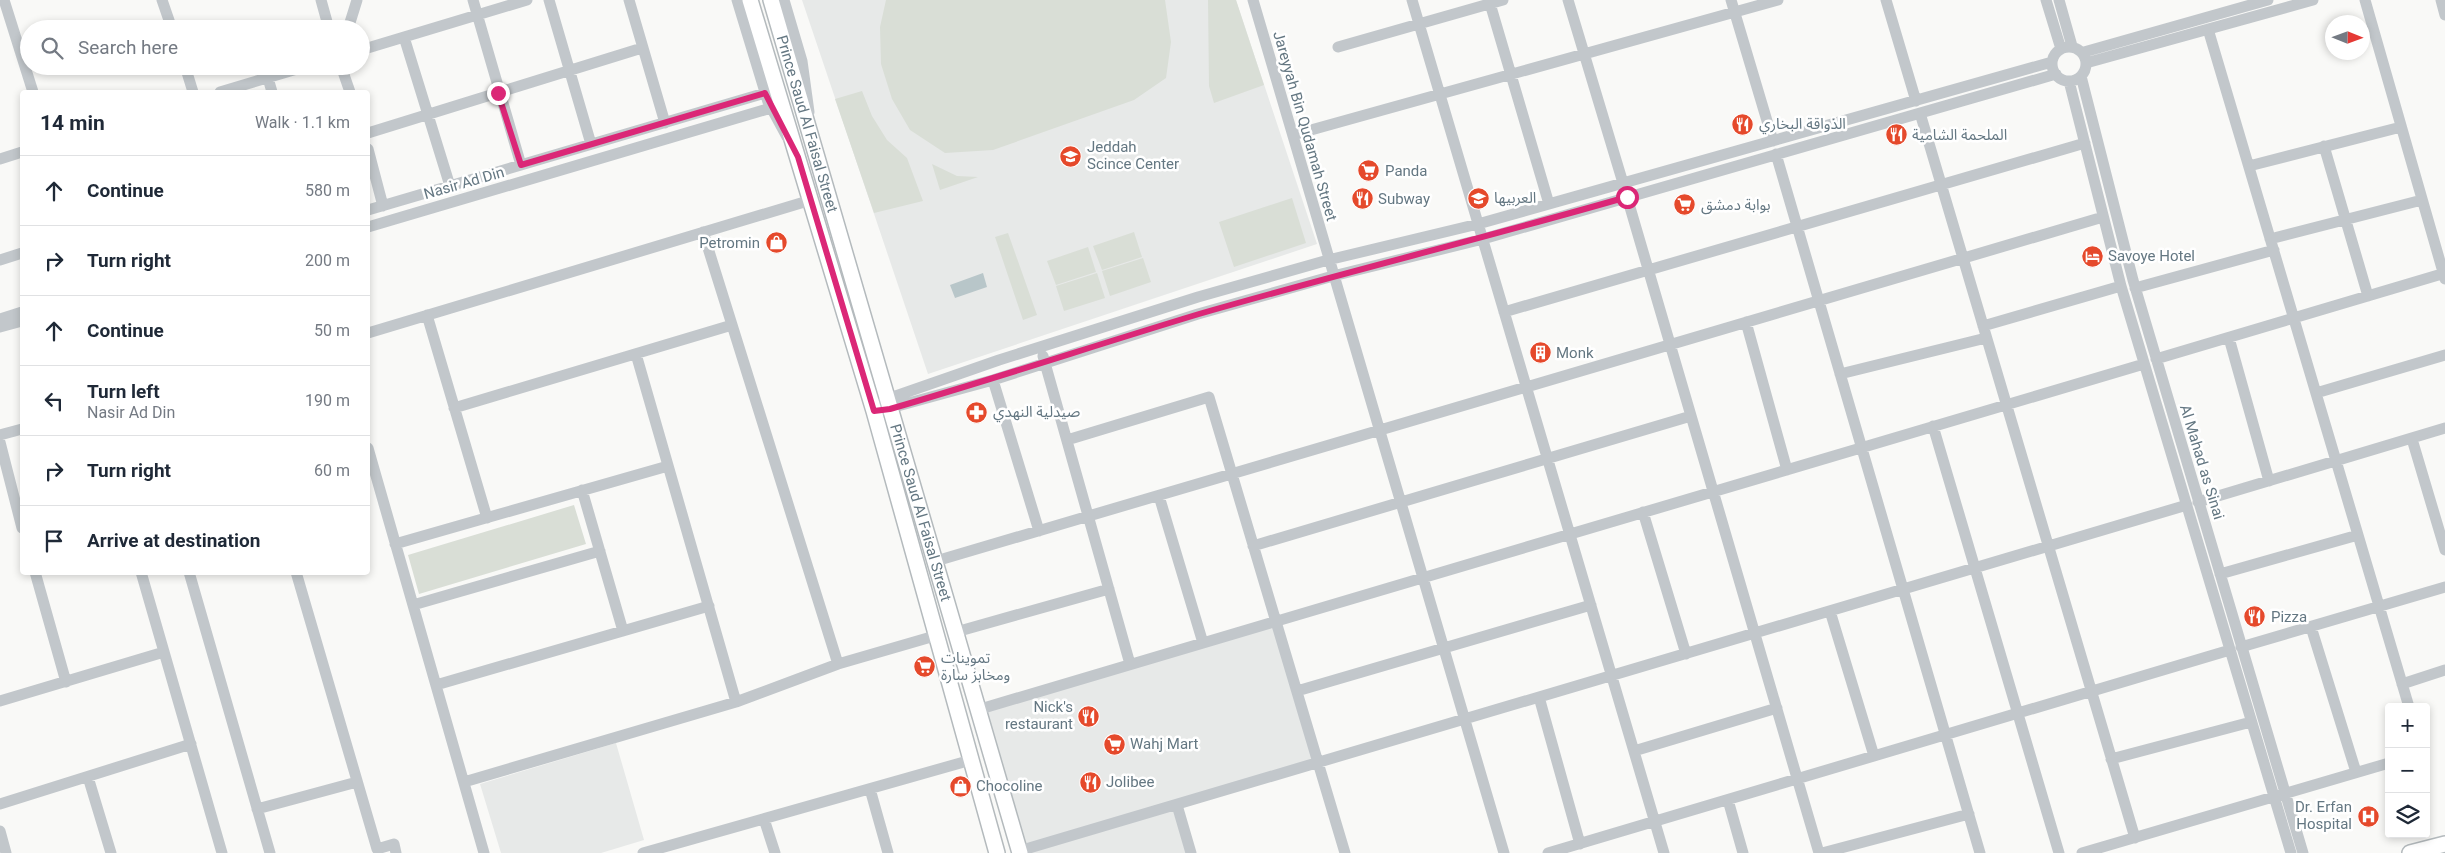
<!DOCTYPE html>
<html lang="en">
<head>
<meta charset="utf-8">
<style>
  :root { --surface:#fff; --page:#f6f6f7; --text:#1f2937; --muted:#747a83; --line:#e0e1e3 }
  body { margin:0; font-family:Roboto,"Noto Sans Arabic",sans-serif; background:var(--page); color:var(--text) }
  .controls { position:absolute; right:15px; bottom:15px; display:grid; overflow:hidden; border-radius:5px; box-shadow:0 2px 8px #0003 }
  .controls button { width:45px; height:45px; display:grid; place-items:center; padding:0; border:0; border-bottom:1px solid var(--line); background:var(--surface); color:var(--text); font:25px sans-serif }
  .compass { position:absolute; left:2325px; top:15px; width:45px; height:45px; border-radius:50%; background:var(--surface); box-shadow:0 2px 8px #0003; rotate:91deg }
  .stop { position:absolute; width:15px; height:15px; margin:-11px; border:4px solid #db2777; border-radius:50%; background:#fff }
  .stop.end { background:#db2777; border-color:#fff; box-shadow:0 1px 5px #0008 }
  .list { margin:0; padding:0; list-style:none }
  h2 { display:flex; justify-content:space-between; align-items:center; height:65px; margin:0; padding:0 20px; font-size:21px }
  h2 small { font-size:16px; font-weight:400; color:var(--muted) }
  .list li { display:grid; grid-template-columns:32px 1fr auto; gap:15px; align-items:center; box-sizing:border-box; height:70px; padding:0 20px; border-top:1px solid var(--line) }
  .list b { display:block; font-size:19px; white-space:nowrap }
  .list p { margin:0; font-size:16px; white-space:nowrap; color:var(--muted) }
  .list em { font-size:16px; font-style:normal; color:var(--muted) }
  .icon { flex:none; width:28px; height:28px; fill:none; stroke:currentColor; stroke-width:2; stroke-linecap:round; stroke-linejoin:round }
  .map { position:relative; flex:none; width:2445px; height:853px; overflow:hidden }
  .search { position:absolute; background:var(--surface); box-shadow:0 2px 8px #0003; left:20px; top:20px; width:350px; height:55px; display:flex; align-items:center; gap:12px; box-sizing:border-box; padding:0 18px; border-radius:28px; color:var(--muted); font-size:19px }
  .panel { position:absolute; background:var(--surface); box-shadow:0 2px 8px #0003; left:20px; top:90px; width:350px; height:485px; border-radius:5px }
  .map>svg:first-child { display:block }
  .built { fill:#e7e9e8 }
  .green { fill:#d9ded6 }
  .water { fill:#b8c6c9 }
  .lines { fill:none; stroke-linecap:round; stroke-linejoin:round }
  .major-casing { stroke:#b4babd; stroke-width:18 }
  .minor { stroke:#c2c7cb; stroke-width:11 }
  .major { stroke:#fff; stroke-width:15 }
  .route { stroke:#db2777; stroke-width:6 }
  .labels { text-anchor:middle; stroke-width:5; stroke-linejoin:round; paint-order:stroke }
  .street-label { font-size:15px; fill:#647782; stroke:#fff }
  .poi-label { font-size:15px; fill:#647782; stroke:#fff; text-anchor:start }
</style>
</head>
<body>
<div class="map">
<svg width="2445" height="853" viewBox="0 0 2445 853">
  <rect width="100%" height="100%" fill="#f9f9f7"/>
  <path class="built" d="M802,0h434l81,244 -389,130z
    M1276,621l42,142 -141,41 14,49h-164l-50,-143z
    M616,743l28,97 -43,13h-100l-21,-69z"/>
  <path class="green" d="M886,0h279l6,42 -5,36 -32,22 -141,50 -48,3 -35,-23 -18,-31 -11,-35 -1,-37z
    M1208,0h28l28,85 -50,18 -5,-17z
    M862,91l10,25 15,24 20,18 16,43 -49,12 -39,-114z
    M932,164l25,12 21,1 -38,13z
    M1292,198l14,45 -72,24 -15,-45z
    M1134,232l8,25 -40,13 -9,-24z
    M1008,233l29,82 -14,5 -28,-83z
    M1088,247l8,25 -40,13 -9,-24z
    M1143,258l8,24 -41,14 -8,-25z
    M1097,273l8,25 -41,13 -8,-25z
    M574,505l12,39 -167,50 -11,-39z"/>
  <path class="water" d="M983,273l4,14 -32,11 -5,-13z"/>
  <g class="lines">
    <defs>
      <g id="major">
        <path d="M750,0l124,411 123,442"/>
        <path id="s1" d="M771,0l249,853"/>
        <path d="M2410,853l35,-9"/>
      </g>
    </defs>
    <use href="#major" class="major-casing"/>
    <path class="minor" d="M4,0l29,92
      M162,0l10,29
      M321,0l8,29
      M473,0l48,165
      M549,0l42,144
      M629,0l36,123
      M737,0l31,102 19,35
      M784,0l18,61 7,51
      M1253,0l251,853
      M1412,0l252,853
      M1489,0l60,204
      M1568,0l55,183
      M1731,0l42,141
      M1886,0l30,101
      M2046,0l15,49
      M2059,0l13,46
      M2365,0l80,279
      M2441,0l4,15
      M348,29l9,-29
      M2208,29l201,678
      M404,37l46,149
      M2052 64a17 17 0 1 1 34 0a17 17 0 1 1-34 0Z
      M1338,47l165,-47
      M361,50l166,-50
      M2084,52l184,-52
      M2086,63l227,-63
      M185,66l8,26
      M341,66l9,26
      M2081,76l52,204 170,573
      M268,78l4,14
      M2069,81l52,205 170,567
      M220,92l87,-26
      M1920,113l215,725
      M368,133l274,-85
      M1293,135l485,-135
      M2324,146l44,150
      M368,149l15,57
      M1776,154l204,699
      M0,159l22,-7
      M2249,166l152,-39
      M1627,197l192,656
      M368,210l397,-117
      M368,227l403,-119
      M703,232l135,432
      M2270,239l152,-39
      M0,260l22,-7
      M2135,288l139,-38
      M1504,312l581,-169
      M427,315l60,203
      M0,319l22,-7
      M1746,322l41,148
      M1983,326l138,-40
      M0,327l22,-6
      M368,333l443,-133
      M2229,338l40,143
      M636,354l100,348
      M1043,356l87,308
      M2156,359l289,-86
      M1840,374l146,-36
      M993,380l46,151
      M2316,393l129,-38
      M882,403l5,-4 112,-39 199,-63 130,-37 150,-36 574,-162
      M454,408l278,-83
      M883,410l110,-30 205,-66 135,-38 150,-37 573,-165
      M1933,426l126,427
      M0,435l22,-6
      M2412,439l33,111
      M1067,440l142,-43 136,456
      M0,442l22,86
      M368,448l116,405
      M582,490l41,141
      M1159,496l44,147
      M2198,502l247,-74
      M1643,512l43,142
      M395,544l273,-78
      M1253,546l438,-130
      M936,561l1167,-344
      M35,572l31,110
      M141,572l81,281
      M189,572l81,281
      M296,572l81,277 17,-5 2,9
      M2220,574l138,-39
      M413,605l187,-54
      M1830,611l44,145
      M2311,627l45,145
      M956,632l153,-43
      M2241,647l204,-60
      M2402,684l43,-14
      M436,685l273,-79
      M1297,691l294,-86
      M1539,697l41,147
      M0,701l164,-49
      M977,710l1167,-346
      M1634,751l143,-43
      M2111,759l140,-37
      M88,777l23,76
      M464,782l272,-80 102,-38 100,-29
      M870,789l18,64
      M1728,800l15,53
      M0,804l191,-60
      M1177,805l14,48
      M257,809l100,-27
      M764,819l11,34
      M0,831l6,22
      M1019,851l1168,-346
      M643,853l328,-93
      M1548,853l682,-203
      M1822,853l147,-39
      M2082,853l307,-90"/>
    <use href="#major" class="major"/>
  </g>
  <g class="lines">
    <path class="route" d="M498,93l23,72 244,-72 33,64 76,254 16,-2c104,-30 206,-64 309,-95 142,-41 286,-76 428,-117"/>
  </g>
  <defs>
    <symbol id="restaurant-disc" viewBox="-11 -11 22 22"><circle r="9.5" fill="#e5492b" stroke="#fff"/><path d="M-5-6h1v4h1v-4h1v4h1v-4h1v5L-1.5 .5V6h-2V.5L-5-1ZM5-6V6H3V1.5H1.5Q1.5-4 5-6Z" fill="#fff"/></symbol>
    <symbol id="university-disc" viewBox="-11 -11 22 22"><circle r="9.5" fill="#e5492b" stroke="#fff"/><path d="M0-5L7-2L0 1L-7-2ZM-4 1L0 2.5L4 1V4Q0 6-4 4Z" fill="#fff"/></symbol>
    <symbol id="supermarket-disc" viewBox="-11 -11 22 22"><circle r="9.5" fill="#e5492b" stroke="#fff"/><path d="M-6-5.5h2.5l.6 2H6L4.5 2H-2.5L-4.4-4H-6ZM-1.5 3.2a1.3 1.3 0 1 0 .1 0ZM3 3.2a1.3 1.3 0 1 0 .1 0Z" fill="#fff"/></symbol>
    <symbol id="school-disc" viewBox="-11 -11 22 22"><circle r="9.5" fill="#e5492b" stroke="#fff"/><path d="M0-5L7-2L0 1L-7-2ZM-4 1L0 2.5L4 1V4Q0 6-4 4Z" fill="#fff"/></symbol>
    <symbol id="shop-disc" viewBox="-11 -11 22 22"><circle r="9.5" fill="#e5492b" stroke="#fff"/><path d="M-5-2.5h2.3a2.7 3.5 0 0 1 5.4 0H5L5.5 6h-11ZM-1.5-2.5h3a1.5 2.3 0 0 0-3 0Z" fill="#fff"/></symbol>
    <symbol id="hotel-disc" viewBox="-11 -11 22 22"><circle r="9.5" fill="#e5492b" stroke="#fff"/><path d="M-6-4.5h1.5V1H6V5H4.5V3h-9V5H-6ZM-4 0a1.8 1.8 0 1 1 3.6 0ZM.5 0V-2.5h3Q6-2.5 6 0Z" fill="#fff"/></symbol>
    <symbol id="building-disc" viewBox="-11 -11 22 22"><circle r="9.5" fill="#e5492b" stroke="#fff"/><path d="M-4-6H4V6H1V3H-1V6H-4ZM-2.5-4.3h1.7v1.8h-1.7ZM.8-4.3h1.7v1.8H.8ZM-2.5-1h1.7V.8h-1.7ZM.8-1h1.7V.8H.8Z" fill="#fff"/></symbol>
    <symbol id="pharmacy-disc" viewBox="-11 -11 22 22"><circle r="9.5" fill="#e5492b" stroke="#fff"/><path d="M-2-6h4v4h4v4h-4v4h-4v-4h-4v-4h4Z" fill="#fff"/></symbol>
    <symbol id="hospital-disc" viewBox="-11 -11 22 22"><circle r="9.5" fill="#e5492b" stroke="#fff"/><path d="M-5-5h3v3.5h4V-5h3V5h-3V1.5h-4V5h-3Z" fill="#fff"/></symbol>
  </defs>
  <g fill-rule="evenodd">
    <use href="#restaurant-disc" x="1730" y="112" width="25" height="25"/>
    <use href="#restaurant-disc" x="1884" y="122" width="25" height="25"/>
    <use href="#university-disc" x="1058" y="144" width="25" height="25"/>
    <use href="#supermarket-disc" x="1356" y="158" width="25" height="25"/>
    <use href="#school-disc" x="1466" y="186" width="25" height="25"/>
    <use href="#restaurant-disc" x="1350" y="186" width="25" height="25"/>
    <use href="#supermarket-disc" x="1672" y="192" width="25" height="25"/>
    <use href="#shop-disc" x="764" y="230" width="25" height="25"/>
    <use href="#hotel-disc" x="2080" y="244" width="25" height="25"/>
    <use href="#building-disc" x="1528" y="340" width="25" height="25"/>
    <use href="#pharmacy-disc" x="964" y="400" width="25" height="25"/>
    <use href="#restaurant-disc" x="2242" y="604" width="25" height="25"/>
    <use href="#supermarket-disc" x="912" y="654" width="25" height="25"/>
    <use href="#restaurant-disc" x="1076" y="704" width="25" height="25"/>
    <use href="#supermarket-disc" x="1102" y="732" width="25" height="25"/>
    <use href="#restaurant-disc" x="1078" y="770" width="25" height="25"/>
    <use href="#shop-disc" x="948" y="774" width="25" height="25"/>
    <use href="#hospital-disc" x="2356" y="804" width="25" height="25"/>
  </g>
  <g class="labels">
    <g class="street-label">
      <text dy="5" stroke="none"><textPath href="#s1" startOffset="129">Prince Saud Al Faisal Street</textPath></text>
      <text transform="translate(1305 126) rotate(74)" y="5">Jareyyah Bin Qudamah Street</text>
      <text transform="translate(464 183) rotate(-16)" y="5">Nasir Ad Din</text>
      <text transform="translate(2202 462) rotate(73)" y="5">Al Mahad as Sinai</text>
      <text dy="5" stroke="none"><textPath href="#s1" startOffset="534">Prince Saud Al Faisal Street</textPath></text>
    </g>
    <g class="poi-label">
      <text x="1759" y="129">الذواقة البخاري</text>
      <text x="1912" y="140">الملحمة الشامية</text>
      <text x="1087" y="152">Jeddah<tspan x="1087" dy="17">Scince Center</tspan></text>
      <text x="1385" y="176">Panda</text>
      <text x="1494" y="203">العربيها</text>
      <text x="1378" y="204">Subway</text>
      <text x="1701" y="210">بوابة دمشق</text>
      <text x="760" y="248" text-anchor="end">Petromin</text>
      <text x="2108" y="261">Savoye Hotel</text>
      <text x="1556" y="358">Monk</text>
      <text x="993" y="417">صيدلية النهدي</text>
      <text x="2271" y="622">Pizza</text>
      <text x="941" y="663">تموينات<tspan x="941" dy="17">ومخابز سارة</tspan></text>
      <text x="1073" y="712" text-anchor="end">Nick's<tspan x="1073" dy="17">restaurant</tspan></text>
      <text x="1130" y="749">Wahj Mart</text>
      <text x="1106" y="787">Jolibee</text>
      <text x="976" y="791">Chocoline</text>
      <text x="2352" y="812" text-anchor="end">Dr. Erfan<tspan x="2352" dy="17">Hospital</tspan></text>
    </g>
  </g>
</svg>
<div class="controls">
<button>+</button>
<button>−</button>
<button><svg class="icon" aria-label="layers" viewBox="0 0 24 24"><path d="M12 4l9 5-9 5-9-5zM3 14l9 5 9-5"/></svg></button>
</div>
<svg class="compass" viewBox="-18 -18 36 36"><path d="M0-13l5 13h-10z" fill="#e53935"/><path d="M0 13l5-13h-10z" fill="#747a83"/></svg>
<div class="stop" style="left:1627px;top:197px"></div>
<div class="stop end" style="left:498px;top:93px"></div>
<div class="search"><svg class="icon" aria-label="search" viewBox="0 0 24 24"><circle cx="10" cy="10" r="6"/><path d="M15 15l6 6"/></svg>Search here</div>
<section class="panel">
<h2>14 min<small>Walk · 1.1 km</small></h2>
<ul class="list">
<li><svg class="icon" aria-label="ahead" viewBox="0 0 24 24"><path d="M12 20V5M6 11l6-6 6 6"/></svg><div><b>Continue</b></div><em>580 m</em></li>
<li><svg class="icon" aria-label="right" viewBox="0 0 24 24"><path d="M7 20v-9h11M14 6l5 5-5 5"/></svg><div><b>Turn right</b></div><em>200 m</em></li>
<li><svg class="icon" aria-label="ahead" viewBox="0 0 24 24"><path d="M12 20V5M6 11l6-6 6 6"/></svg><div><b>Continue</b></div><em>50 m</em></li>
<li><svg class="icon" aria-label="left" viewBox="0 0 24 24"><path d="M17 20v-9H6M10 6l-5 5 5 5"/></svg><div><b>Turn left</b><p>Nasir Ad Din</p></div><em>190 m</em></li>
<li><svg class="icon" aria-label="right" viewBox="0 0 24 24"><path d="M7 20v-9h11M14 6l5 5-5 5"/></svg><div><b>Turn right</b></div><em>60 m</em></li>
<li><svg class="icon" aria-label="arrive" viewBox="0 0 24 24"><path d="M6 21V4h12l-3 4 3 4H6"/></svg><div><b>Arrive at destination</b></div></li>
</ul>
</section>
</div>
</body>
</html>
